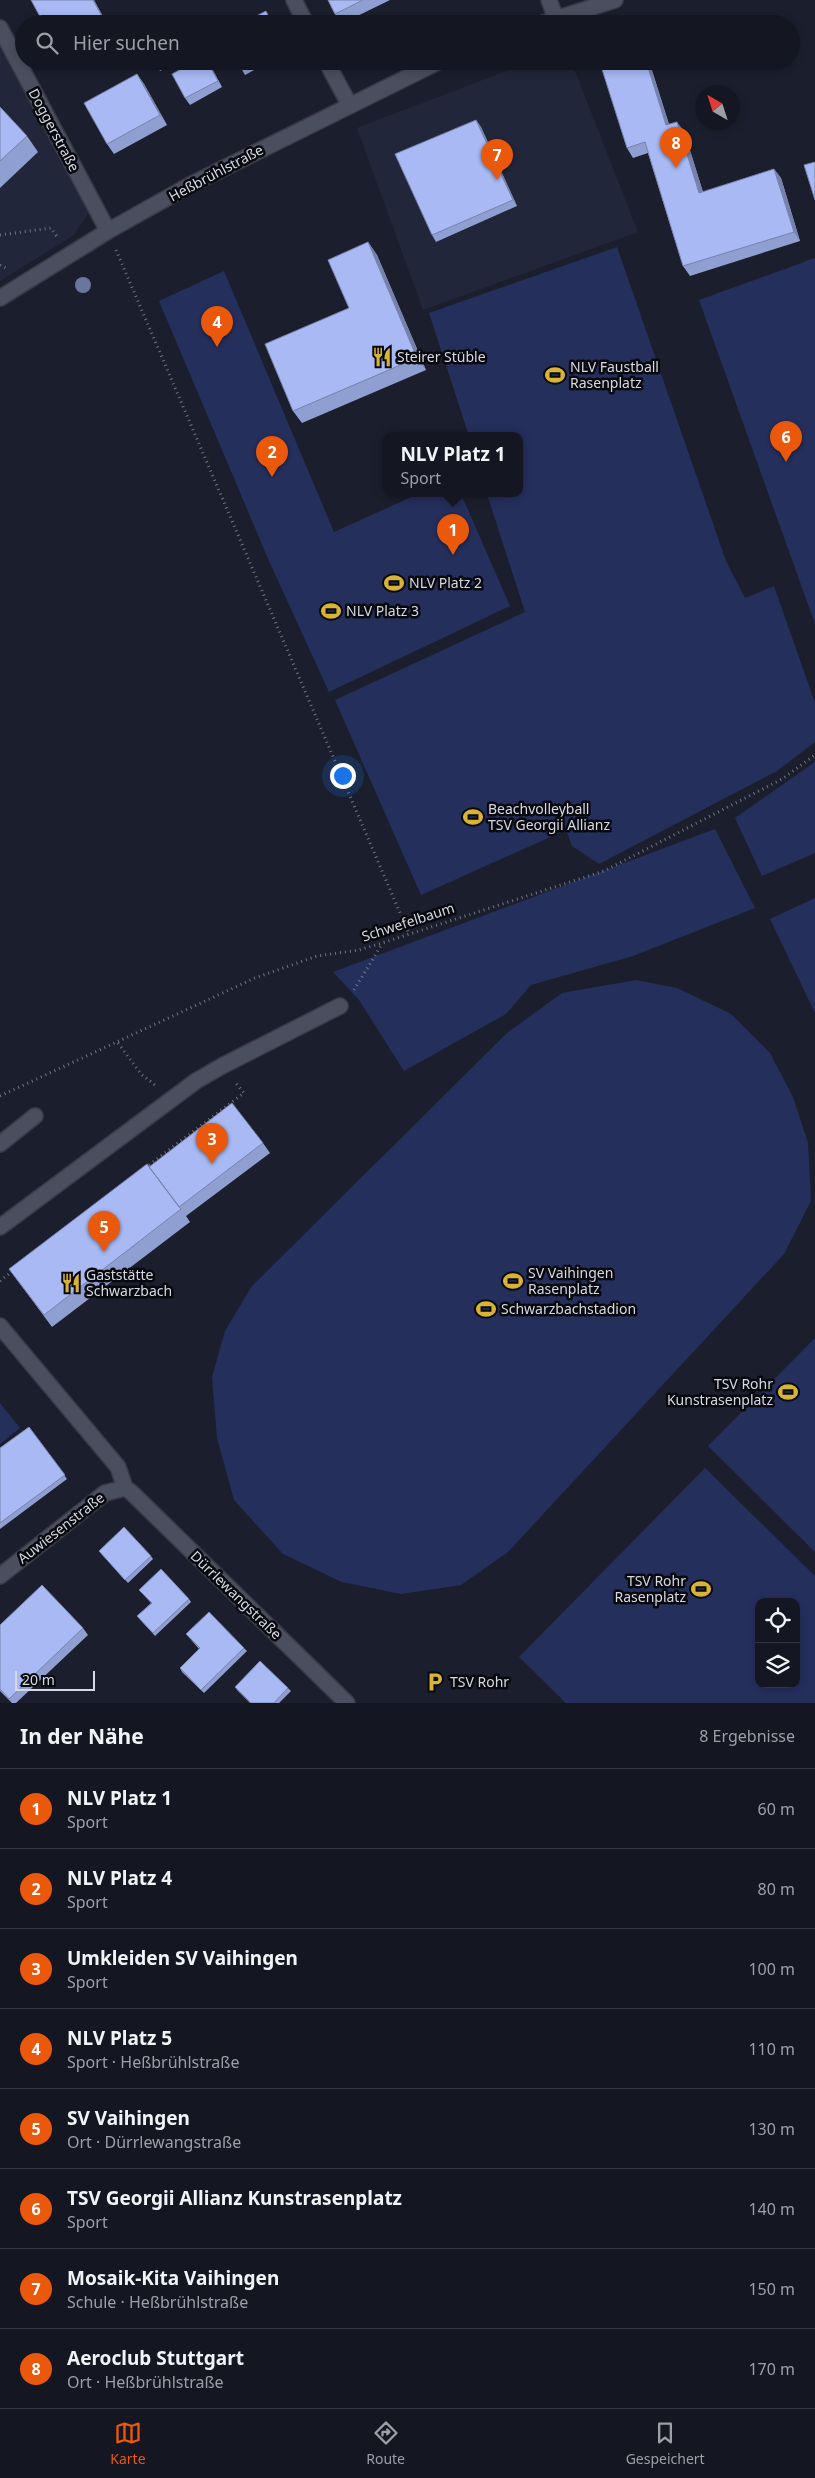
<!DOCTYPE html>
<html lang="de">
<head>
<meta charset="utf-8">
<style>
  :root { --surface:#141722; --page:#1d202a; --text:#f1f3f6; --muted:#9d9fa5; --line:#333640; --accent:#ea580c }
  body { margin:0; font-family:"Noto Sans",sans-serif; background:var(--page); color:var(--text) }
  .controls { position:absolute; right:15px; bottom:15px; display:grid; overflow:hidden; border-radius:10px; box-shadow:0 2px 8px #0003 }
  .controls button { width:45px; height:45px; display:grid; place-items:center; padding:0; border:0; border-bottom:1px solid var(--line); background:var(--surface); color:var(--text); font:25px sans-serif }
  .compass { position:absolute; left:695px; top:85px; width:45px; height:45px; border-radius:50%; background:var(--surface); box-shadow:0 2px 8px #0003; rotate:321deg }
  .scale { position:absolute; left:15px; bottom:12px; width:80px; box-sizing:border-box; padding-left:5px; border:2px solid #d6d9e3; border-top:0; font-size:14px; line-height:18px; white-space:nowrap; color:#d6d9e3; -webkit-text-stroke:4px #08090f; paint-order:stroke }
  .you { position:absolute; left:342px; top:775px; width:18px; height:18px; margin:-12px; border:4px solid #fff; border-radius:50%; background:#1a73e8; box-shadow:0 0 0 8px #1a73e833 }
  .badge { display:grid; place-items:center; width:32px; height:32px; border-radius:50%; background:var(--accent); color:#fff; font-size:16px; font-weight:700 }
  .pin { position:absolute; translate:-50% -41px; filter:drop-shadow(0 1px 2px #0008) }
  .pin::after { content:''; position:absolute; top:26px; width:18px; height:15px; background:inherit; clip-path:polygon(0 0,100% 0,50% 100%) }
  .popup { position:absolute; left:383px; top:432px; width:140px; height:65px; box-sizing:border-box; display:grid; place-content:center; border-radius:10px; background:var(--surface); filter:drop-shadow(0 1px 4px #0005); font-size:16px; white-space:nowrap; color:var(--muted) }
  .popup b { font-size:19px; color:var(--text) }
  .popup::after { content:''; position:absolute; left:50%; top:100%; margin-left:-10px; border:10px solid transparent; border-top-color:var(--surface) }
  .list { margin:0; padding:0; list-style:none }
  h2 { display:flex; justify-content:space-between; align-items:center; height:65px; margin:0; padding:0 20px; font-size:21px }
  h2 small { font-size:16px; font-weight:400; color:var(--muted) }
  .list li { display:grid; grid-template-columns:32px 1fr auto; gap:15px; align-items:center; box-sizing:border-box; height:80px; padding:0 20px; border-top:1px solid var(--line) }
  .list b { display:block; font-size:19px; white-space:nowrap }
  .list p { margin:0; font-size:16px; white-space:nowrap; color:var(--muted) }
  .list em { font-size:16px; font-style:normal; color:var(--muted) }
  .icon { flex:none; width:28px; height:28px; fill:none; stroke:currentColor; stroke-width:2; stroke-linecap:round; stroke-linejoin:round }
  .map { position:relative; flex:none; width:815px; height:1703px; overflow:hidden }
  .search { position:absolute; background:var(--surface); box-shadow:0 2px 8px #0003; left:15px; right:15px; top:15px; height:55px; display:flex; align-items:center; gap:12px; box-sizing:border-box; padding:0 18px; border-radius:28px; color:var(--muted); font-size:19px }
  .sheet { height:705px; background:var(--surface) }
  nav { display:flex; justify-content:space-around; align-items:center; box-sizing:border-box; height:70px; border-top:1px solid var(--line); background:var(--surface); font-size:14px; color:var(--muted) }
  nav a { display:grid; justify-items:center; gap:2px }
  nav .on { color:var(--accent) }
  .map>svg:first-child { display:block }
  .built { fill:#21263a }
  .green { fill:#252f5c; fill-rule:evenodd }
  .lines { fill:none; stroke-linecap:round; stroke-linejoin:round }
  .minor-casing { stroke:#383b46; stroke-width:18 }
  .path { stroke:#727682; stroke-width:3; stroke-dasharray:1 4; stroke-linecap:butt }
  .minor { stroke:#4a4f5f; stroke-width:15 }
  .tree { fill:#6a769f }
  .wall { fill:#909fd2 }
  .shaded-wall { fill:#7682ab }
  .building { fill:#a8b9f4; stroke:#7682ab }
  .labels { text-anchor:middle; stroke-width:5; stroke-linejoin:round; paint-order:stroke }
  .street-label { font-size:14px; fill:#d6d9e3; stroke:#08090f }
  .poi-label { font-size:14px; fill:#d6d9e3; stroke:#08090f; text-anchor:start }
</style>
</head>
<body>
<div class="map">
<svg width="815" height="1703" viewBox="0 0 815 1703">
  <rect width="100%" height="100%" fill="#1b1f2d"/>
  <path class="built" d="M0,48l89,164 -15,23 -74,46z
    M532,61h39l67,171 -215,78 -66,-182z"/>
  <path class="green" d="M617,247l109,314 19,37 29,-12 41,117v39l-38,29 -178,93 -27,-18 -6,-16 -145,65 -86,-195 190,-88 -38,-118h32v-58h-50l-40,-123z
    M815,258v366l-116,-324z
    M224,271l110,261 84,-38h43l49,112 -181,86 -60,-131 -110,-260z
    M815,762v91l-53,23 -27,-58z
    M715,829l40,79 -122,48 -102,29 -25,29 -102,57 -45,-71 -26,-28z
    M815,898v115l-45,-94z
    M636,980l41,8 54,26 39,39 23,44 15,46 3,58 -27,53 -276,298 -47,33 -60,9 -59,-12 -59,-28 -49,-54 -17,-62 -5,-61 13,-46 27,-45 255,-253 55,-40z
    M815,1338v214l-107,-106z
    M0,1403l20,25 -20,16z
    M705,1468l110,108v127h-249l-47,-46zM759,1602h37v82h-37z"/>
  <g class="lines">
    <defs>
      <path id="minor" d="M294,0l12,24
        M549,0l7,19
        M540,24l75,-24
        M0,28l108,203
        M326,61l23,43
        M0,298l108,-67 82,-46 250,-124
        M0,1144l35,-28
        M0,1227l196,-146 26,-15 118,-60
        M0,1326l118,141 7,21
        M125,1488l6,4 216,211
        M0,1576l105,-83 20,-5"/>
    </defs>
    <use href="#minor" class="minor-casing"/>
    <path class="path" d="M0,235l51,-7 7,10
      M116,250l293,684
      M0,265l8,4
      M354,990l28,-46
      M118,1043l23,31 14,11
      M0,1096l255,-118 62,-22 42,-6 23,-7 222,-72 178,-92 33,-24
      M145,1168l99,-75 -9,-11
      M0,1281l14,-11"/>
    <use href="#minor" class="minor"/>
  </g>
  <circle class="tree" cx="83" cy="285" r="8"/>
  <path class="wall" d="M94,0l13,24h-63z
    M328,0h62l-49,24 -6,-10z
    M64,61h22l-16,9z
    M168,61l2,4 -10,6 -2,-4z
    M196,61h12l14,26 -32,18 -5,-7z
    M237,61h34l-26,14z
    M649,61l20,63 15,7 19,61 71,-23 7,9 19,63 -110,35 -7,-10 -35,-113 -15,5 -6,-10z
    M137,74l7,10 23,41 -53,29 -7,-10z
    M0,107l27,29 11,16 -38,36z
    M476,120l5,7 36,79 -81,36 -4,-7z
    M368,242l9,13 49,115 -124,53 -9,-12 56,-103z
    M263,1143l7,10 -84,63 4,6 -138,105 -43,-58 140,-102z
    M29,1427l38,52 -67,50v-81z
    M99,1551l52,5 2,3 -25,24z
    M139,1590l50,9 2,3 -36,34 -18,-20 14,-13z
    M0,1625l83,3 5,7 -72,68h-4l-12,-12z
    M186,1634l58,14 3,3 -43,42 -22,-21 -2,-4 19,-19z
    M235,1687l53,1 3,3 -12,12h-29l-13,-13z"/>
  <path class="shaded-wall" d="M93,0h1l13,24h-1l-2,-4z
    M207,61h1l14,26 -4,-6z
    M646,61h3l23,74 -6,-10z
    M137,74l7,10 23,41 -7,-10z
    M476,120l5,7 36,79 -4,-6z
    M677,122l7,9 22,71 -7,-9z
    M774,169l7,9 19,63 -6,-9z
    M368,242l9,13 49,115 -9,-12z"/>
  <path class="building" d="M31,0h62l11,20 -6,4h-54z
    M328,0h35l-28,14z
    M266,11l6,13h-31z
    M154,61h14v1l-10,5z
    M196,61h11l11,20 -33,17 -13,-24z
    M237,61h16l-12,7z
    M607,61h39l20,64 11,-3 22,71 75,-24 20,63 -111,34 -38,-124 -18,6 -27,-85z
    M137,74l23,41 -53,29 -23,-41z
    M0,107l27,29 -27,25z
    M476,120l37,80 -81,35 -37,-81z
    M815,162v38l-11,-35z
    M368,242l49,116 -124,53 -28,-67 84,-36 -21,-48z
    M232,1103l31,40 -84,64 -30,-40z
    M147,1164l34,45 -137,106 -35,-46z
    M29,1427l36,48 -65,48v-75z
    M124,1527l27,29 -26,24 -26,-29z
    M161,1569l28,30 -36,34 -16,-17 15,-13 -13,-13z
    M42,1585l41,43 -74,71 -9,-10v-64z
    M209,1612l35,36 -43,42 -21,-22 20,-20 -14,-14z
    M260,1661l28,27 -14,15h-23l-16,-16z"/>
  <defs>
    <symbol id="restaurant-bare" viewBox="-9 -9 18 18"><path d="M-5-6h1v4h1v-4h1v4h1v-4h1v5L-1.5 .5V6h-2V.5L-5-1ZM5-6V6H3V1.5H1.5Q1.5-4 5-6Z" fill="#d9b334" stroke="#08090f" stroke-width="2.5" paint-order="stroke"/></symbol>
    <symbol id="stadium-bare" viewBox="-9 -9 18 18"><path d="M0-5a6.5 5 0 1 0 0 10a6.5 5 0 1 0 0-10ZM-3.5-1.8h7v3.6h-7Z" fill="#d9b334" stroke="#08090f" stroke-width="2.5" paint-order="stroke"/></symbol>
    <symbol id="parking-bare" viewBox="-9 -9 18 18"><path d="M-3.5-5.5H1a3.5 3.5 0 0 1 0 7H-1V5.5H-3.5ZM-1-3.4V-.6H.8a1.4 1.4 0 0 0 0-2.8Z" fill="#d9b334" stroke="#08090f" stroke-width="2.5" paint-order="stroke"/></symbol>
  </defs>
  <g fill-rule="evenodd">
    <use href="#restaurant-bare" x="368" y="343" width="28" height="28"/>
    <use href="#stadium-bare" x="541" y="361" width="28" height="28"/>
    <use href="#stadium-bare" x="380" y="569" width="28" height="28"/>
    <use href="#stadium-bare" x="317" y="597" width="28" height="28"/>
    <use href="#stadium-bare" x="459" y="803" width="28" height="28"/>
    <use href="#stadium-bare" x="499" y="1267" width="28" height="28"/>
    <use href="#restaurant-bare" x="57" y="1269" width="28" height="28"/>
    <use href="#stadium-bare" x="472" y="1295" width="28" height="28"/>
    <use href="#stadium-bare" x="774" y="1378" width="28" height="28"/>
    <use href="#stadium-bare" x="687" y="1575" width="28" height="28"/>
    <use href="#parking-bare" x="421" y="1668" width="28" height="28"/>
  </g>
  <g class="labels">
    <g class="street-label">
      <text transform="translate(54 130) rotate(62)" y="5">Doggerstraße</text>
      <text transform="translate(216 173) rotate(-28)" y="5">Heßbrühlstraße</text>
      <text transform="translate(408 922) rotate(-18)" y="5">Schwefelbaum</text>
      <text transform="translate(61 1528) rotate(-38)" y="5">Auwiesenstraße</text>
      <text transform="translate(236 1595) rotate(44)" y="5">Dürrlewangstraße</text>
    </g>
    <g class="poi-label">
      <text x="397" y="362">Steirer Stüble</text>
      <text x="570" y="372">NLV Faustball<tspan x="570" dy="16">Rasenplatz</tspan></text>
      <text x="409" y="588">NLV Platz 2</text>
      <text x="346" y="616">NLV Platz 3</text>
      <text x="488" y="814">Beachvolleyball<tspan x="488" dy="16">TSV Georgii Allianz</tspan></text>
      <text x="528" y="1278">SV Vaihingen<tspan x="528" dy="16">Rasenplatz</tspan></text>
      <text x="86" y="1280">Gaststätte<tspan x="86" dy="16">Schwarzbach</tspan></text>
      <text x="501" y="1314">Schwarzbachstadion</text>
      <text x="773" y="1389" text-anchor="end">TSV Rohr<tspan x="773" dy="16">Kunstrasenplatz</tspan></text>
      <text x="686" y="1586" text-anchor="end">TSV Rohr<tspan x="686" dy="16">Rasenplatz</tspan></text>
      <text x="450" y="1687">TSV Rohr</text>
    </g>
  </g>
</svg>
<div class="controls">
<button><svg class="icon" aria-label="locate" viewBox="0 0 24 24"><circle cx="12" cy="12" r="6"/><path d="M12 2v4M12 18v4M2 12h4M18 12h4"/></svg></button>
<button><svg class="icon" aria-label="layers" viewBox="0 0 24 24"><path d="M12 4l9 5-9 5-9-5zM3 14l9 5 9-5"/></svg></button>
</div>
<svg class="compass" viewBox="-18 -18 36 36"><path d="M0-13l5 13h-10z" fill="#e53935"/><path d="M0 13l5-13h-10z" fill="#9d9fa5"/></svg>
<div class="scale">20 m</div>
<div class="you"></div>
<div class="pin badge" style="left:453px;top:555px">1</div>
<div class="popup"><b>NLV Platz 1</b>Sport</div>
<div class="pin badge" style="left:272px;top:477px">2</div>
<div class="pin badge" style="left:212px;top:1164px">3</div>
<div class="pin badge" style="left:217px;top:347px">4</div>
<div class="pin badge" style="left:104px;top:1252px">5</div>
<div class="pin badge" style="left:786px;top:462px">6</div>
<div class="pin badge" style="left:497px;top:180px">7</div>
<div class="pin badge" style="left:676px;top:168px">8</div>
<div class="search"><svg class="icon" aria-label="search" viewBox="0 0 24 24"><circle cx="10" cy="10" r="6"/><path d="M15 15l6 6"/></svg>Hier suchen</div>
</div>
<section class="sheet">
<h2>In der Nähe<small>8 Ergebnisse</small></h2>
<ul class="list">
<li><span class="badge">1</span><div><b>NLV Platz 1</b><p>Sport</p></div><em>60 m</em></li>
<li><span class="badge">2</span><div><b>NLV Platz 4</b><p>Sport</p></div><em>80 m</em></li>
<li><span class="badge">3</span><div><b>Umkleiden SV Vaihingen</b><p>Sport</p></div><em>100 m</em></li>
<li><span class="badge">4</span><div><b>NLV Platz 5</b><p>Sport · Heßbrühlstraße</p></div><em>110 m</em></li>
<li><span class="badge">5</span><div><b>SV Vaihingen</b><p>Ort · Dürrlewangstraße</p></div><em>130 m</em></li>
<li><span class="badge">6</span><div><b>TSV Georgii Allianz Kunstrasenplatz</b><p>Sport</p></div><em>140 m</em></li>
<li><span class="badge">7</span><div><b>Mosaik-Kita Vaihingen</b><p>Schule · Heßbrühlstraße</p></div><em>150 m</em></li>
<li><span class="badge">8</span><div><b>Aeroclub Stuttgart</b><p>Ort · Heßbrühlstraße</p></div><em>170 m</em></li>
</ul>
</section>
<nav>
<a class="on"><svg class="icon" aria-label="map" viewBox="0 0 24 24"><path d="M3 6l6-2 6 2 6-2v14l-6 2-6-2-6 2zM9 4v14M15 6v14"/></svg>Karte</a>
<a><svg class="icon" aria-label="directions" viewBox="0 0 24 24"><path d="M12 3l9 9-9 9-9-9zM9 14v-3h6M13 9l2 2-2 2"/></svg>Route</a>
<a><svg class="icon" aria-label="saved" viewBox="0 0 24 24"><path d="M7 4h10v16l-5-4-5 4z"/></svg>Gespeichert</a>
</nav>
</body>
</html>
